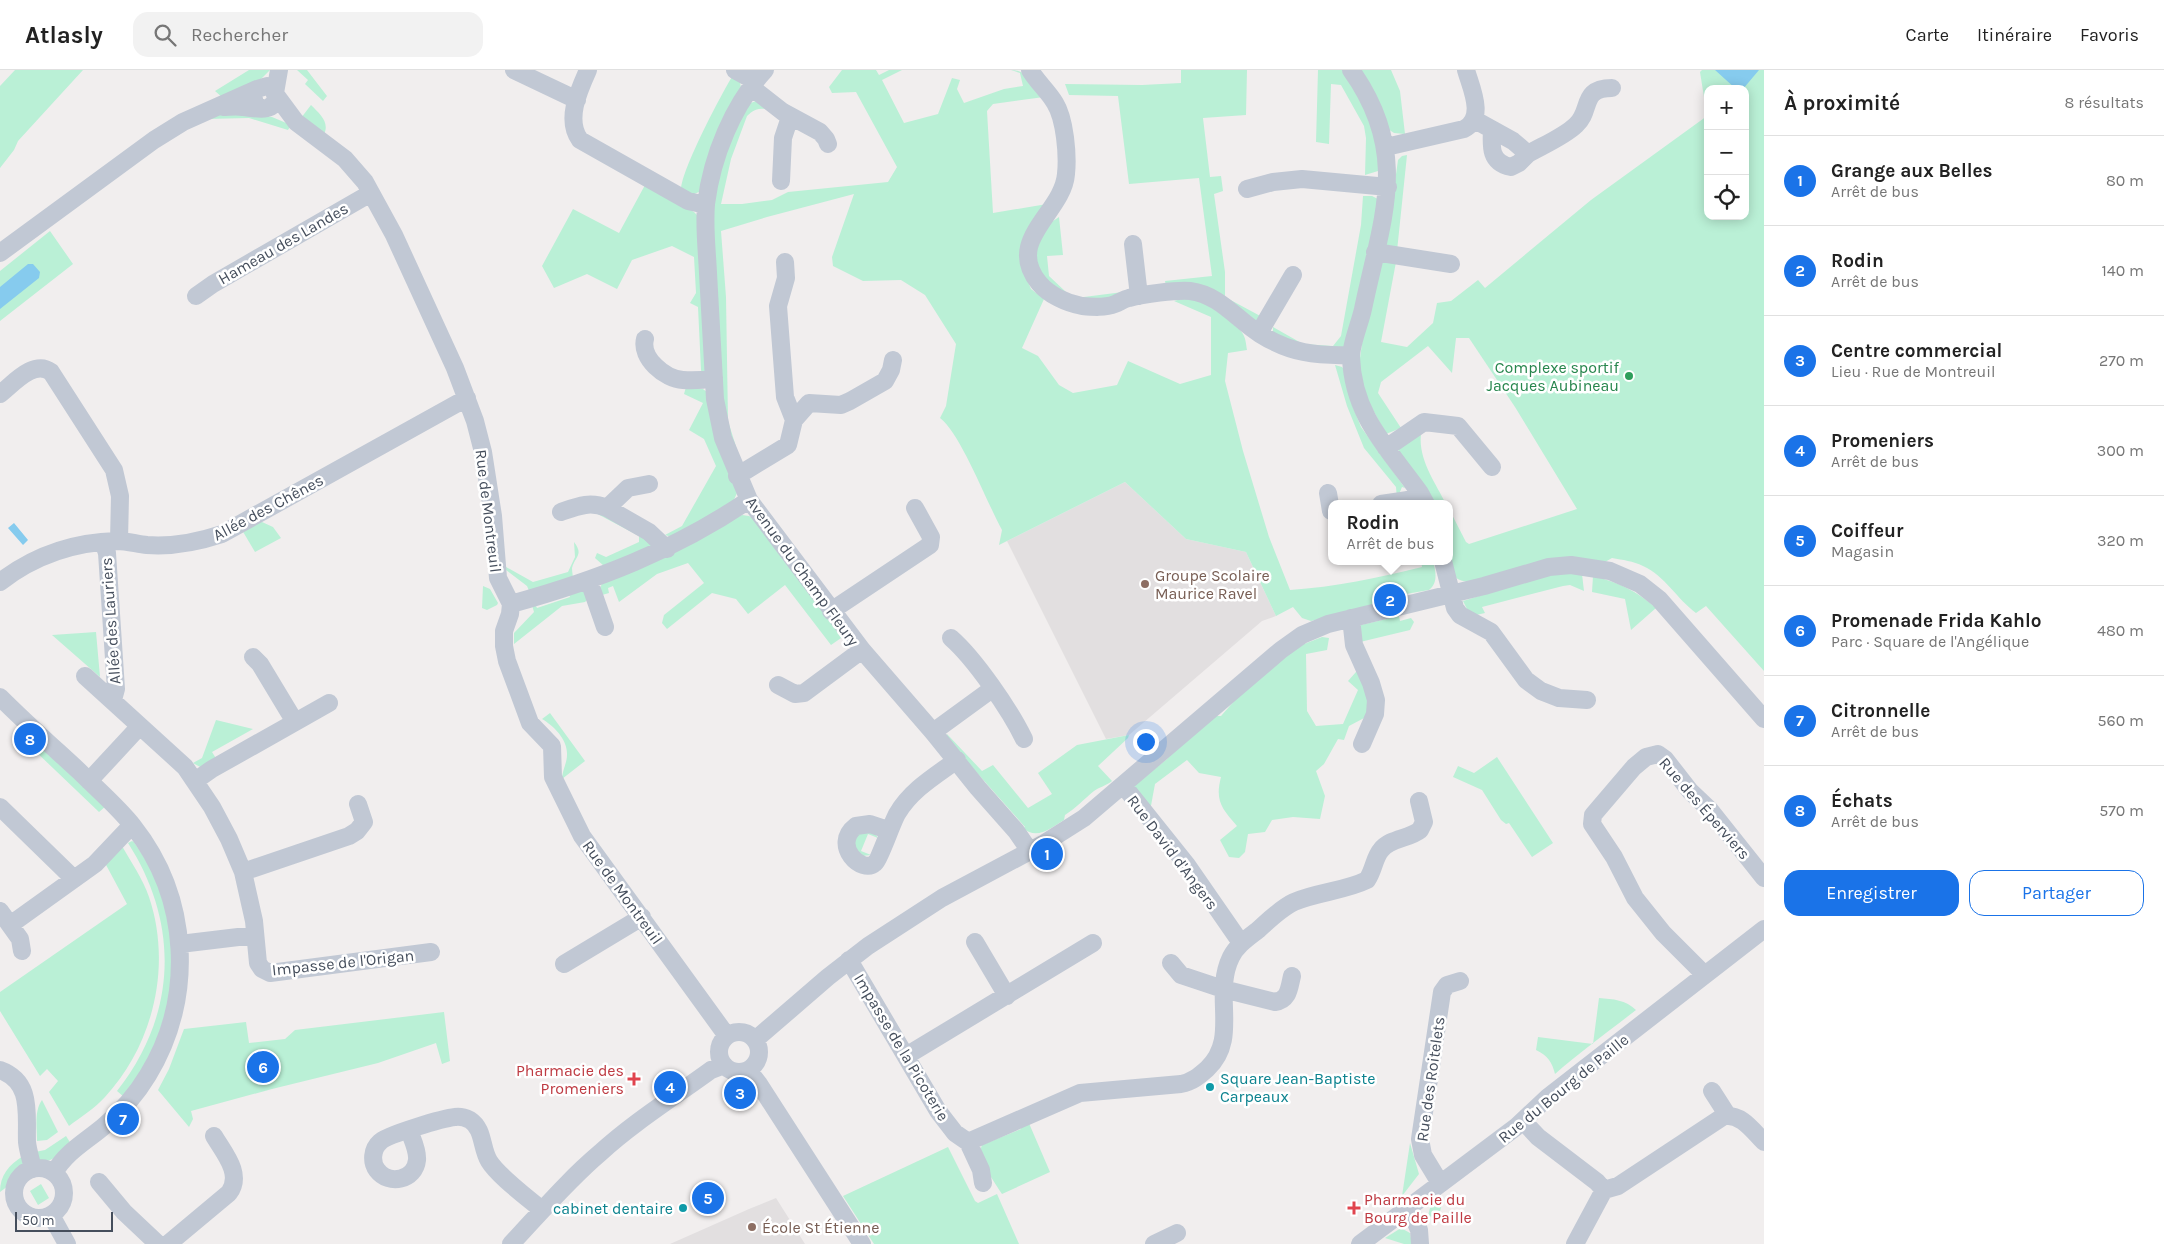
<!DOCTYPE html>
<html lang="fr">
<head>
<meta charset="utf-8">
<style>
  :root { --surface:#fff; --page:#f2f2f2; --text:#222; --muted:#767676; --line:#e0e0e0; --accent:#1a73e8 }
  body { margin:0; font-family:Karla,sans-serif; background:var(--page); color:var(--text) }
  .controls { position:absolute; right:15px; top:15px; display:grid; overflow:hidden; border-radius:10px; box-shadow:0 2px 12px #0003 }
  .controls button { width:45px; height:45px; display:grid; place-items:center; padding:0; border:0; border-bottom:1px solid var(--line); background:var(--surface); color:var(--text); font:25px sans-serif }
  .scale { position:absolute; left:15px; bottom:12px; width:98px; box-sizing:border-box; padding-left:5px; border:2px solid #454e5c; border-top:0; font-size:14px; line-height:18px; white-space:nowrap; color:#454e5c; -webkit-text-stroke:4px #fff; paint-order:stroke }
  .you { position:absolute; left:1145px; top:671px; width:18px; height:18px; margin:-12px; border:4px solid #fff; border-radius:50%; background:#1a73e8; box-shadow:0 0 0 8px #1a73e833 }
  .badge { display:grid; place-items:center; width:32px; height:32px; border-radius:50%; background:var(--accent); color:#fff; font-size:16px; font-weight:700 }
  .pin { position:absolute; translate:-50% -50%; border:2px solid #fff; box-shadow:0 1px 5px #0006 }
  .popup { position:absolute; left:1328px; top:430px; width:125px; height:65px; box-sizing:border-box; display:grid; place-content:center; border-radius:10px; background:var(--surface); filter:drop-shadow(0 1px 4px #0005); font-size:16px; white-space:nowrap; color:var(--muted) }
  .popup b { font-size:19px; color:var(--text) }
  .popup::after { content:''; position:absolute; left:50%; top:100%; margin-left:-10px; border:10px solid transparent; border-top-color:var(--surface) }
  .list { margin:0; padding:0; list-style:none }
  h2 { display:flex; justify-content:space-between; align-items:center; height:65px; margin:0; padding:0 20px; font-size:21px }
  h2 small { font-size:16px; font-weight:400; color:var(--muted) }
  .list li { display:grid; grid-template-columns:32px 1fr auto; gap:15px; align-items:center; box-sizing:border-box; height:90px; padding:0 20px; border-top:1px solid var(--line) }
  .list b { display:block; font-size:19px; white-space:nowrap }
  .list p { margin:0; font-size:16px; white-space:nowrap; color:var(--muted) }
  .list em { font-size:16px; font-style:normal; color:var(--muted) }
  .actions { display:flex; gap:10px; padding:15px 20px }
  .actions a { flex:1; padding:11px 0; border:1px solid var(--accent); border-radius:15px; text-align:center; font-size:18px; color:var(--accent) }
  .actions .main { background:var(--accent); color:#fff }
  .icon { flex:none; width:28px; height:28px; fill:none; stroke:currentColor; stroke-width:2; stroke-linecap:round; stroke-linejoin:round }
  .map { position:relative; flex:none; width:1764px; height:1174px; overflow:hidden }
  header { display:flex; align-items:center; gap:30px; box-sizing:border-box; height:70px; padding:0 25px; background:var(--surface); border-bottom:1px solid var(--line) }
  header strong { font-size:24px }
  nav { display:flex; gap:28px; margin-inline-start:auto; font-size:18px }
  .search { width:350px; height:45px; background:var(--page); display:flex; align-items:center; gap:12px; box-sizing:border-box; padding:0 18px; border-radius:15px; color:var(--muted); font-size:19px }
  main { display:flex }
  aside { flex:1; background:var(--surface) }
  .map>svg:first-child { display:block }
  .education { fill:#e2dfe0 }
  .green { fill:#baf0d6; fill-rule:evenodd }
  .water { fill:#86cbee }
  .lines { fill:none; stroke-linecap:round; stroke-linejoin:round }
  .minor { stroke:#c1c8d4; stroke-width:18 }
  .leisure-dot { fill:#2e9e5b; stroke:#fff; stroke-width:2 }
  .education-dot { fill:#8d6e63; stroke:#fff; stroke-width:2 }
  .health-dot { fill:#e0444e; stroke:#fff; stroke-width:2 }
  .culture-dot { fill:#0f9aa8; stroke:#fff; stroke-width:2 }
  .labels { text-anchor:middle; stroke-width:5; stroke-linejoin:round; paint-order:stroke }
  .street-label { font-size:16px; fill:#454e5c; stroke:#fff }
  .leisure-label { font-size:16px; fill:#27864d; stroke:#fff; text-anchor:end }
  .education-label { font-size:16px; fill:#785e54; stroke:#fff; text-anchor:start }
  .health-label { font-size:16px; fill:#be3a42; stroke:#fff; text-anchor:end }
  .culture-label { font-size:16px; fill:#0d838f; stroke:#fff; text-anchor:start }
</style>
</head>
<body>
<header>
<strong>Atlasly</strong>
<div class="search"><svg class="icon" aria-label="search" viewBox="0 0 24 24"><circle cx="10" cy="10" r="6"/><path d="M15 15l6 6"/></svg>Rechercher</div>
<nav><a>Carte</a><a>Itinéraire</a><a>Favoris</a></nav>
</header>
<main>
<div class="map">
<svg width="1764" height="1174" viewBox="0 0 1764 1174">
  <rect width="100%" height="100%" fill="#f1eeee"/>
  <path class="education" d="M1125,412l61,57 60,13 30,64 -14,5 -133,114 -23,4 -99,-198z
    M776,1128l29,46h-135l79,-35z"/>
  <path class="green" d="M15,0h68l-65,71 -4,9 -14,18v-82z
    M249,0h21l-9,9 -38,19 -8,-7z
    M297,0h10l20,26 -4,5 -18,-17 3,-4z
    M842,0h34l3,5 10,-5h13l-20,10 22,43 34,-9 14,-36 8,2 -3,9 7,14 40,-14 19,-3 -3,-13 -9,-3c17,0 23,15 33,27l-51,7 -6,7 6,102 54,-9 -23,68 7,17 13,10 -22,49 16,8 21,29 14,8 44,-8 11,-24 52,23 31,-9v-58l-37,-16c21,-8 43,9 58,22 3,3 9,7 11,11 3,5 3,11 4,16l-19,3 -3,28 18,70 26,86 21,53c45,-3 88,-12 132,-23l-1,-6h12c3,11 5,22 -4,29l-46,8 -2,7 -70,16 -9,-3 -9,-11 -17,9 -30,-64 -60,-13 -61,-57 -126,63 3,-15c-15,-27 -41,-96 -62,-112l6,-12 10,-62 -31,-49 -24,-15 -38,1 -30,-15 -1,-9 22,-63 -87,23 -46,14 5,66 2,124 10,32 -14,-27 -12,-217 10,-52 26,-53 8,-3 13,8c-10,-1 -15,0 -22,7l-16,43 -10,45h21l30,-4 16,-8 100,-10 9,-15 -41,-75 -24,1 -3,-6z
    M1181,0h66l-1,45 -43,3 7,59 11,-1 2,15 -9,3 11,78v25l39,21 -4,4 -5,-2 -30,-23 -59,-11 -1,-5 47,-5 -13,-98 -70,6 -11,-88 -49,-1 -4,-11 77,1 39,-2z
    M1318,0h27l35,68 -2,33 -13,4 1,-37 -2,-12 -23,-41 -10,-1 -2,60 -13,-2z
    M1357,0h34l9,21 5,43 -11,-1 -6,-4z
    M1702,0h62v601l-58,-65 -10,7c-19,-14 -31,-37 -53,-47 -10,-5 -20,-6 -31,-8l-7,4 -136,20c-5,-1 -11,-1 -14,-6 -10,-15 -6,-49 -6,-67l17,33 3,2 108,-35 -62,-102 -46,-69h-13l-4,35 -24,-27 -47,36 -3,11 23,35 -15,6 -26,-48v-28l5,-36 15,-62 16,2 -15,80 26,5 26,-24 4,-20 14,-2 27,-21 7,8 106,-88 116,-84 -7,-44zM1708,19h37v127h-37z
    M733,5l7,7 1,6 -40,103 -9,4 -11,-4c-1,-19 41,-98 52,-116z
    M311,35c9,9 20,18 12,31l-22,-18z
    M229,41l43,6 19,8 -3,5 -39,-12 -43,1z
    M1407,85l-10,96 -11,-5 12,-86 4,-4z
    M645,115l49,27 5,5 10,155 -7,1 -1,-3 -3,-63 -8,-4 6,-10 -2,-36 -22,-11 -40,14 -15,29 -30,-15 -33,14 -12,-22 31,-57 46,24z
    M1363,126h9l6,3 1,10 -34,138h-42l-30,-14v-6l30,17 30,2 8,-10 20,-111z
    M1059,147l4,38 -16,1 2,20 18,17 9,5 47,-6 1,2c-35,19 -101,-2 -90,-48 2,-9 9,-17 13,-24l3,1z
    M50,161l23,33 -73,57v-50z
    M1335,295l7,2 3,4 8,36 8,20 44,61 -3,-1 -5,12 -1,-12 -32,-39 -17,-42z
    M686,317l17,2 5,4 29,100 -5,11 -60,33 -7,-2 17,-9 34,-60 -12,-27 -15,-9 14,-27 -19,-9z
    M1421,364c-3,25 14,48 25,70h-15l-34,-56z
    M590,440l42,15 20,21 -48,20 -9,-8 2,-5 9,4 33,-15v-6z
    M742,445l7,1 7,4 88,116 -13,9 -46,-60 -37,29 -12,-15 -24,-6 -45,36 -5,-6 2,-8 40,-32 -16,-20 -31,11 -38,28 -6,-16 -5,2 1,5 -7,2 -2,-6 2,-6z
    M262,452l11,5 8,11 -26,14 -13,-22 13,-7z
    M574,472c10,13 1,14 -2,26 0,4 1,8 1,12l-43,13 -3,-7 -21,-16v-3l27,15 35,-10 7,-15z
    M1549,504h33l2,17 -14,-6 -7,1 -81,21 3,6 -9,2 -7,-2 -6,-12z
    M1593,506c25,6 44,15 63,32l-25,22 -6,-31 -33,-7z
    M483,516l7,3 8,14 -1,2 -10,5 -5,-2z
    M581,520l4,2 3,7 -3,3 -23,4 -48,38v-11l20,-21 -2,-7 3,-1 2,4 33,-11 -1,-3z
    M1399,546l1,5 11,-3 3,4 -4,8 -50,12 -1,-14 2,-3z
    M96,562l4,45 -48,-42z
    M1322,567l7,1 -2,12 -21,4 1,57 9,15 27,-2 15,-34 -10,-9 8,-9h3l13,21 -6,24 -17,9 -5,14 -6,-1 -14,25 -8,7 9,25 -5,23 -27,-2 -21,3 -7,12 -17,2 -3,18 -6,6 -10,-1 -9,-17 17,-14c-16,-18 -22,-26 -16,-49l-22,-4 -12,-13 -32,24 -5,27 -20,-22 37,-30 13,-15 33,-28h8l22,-25 56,-45z
    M550,643l35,48 -23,18c0,-8 5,-16 5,-24 1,-15 -13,-29 -25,-36z
    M216,650l37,9 -41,23 5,8 -15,8 -9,-5 9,-5z
    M947,664l35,37 11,-6 35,43 24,-14 -14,-21 39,-28 52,-10 -1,3 -30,28 14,15c-6,5 -13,6 -18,10 -10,8 -18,17 -29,24l-1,5c-12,7 -27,21 -41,8l2,-1 -71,-80 -8,-11z
    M38,672l68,64 -7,6 -67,-64z
    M1497,687l56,86 -21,14 -23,-34 -3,1 -5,-4 -19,-30 -29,-13 5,-11 16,7z
    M867,760l8,3 3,5 -10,-4 -7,17 10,4 -9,1 -7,-3 -1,-18z
    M132,771l2,1 21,32 17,58v60l-19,61 -29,44 -7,-6c60,-76 63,-167 11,-248z
    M122,776c9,16 21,33 27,51 23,68 5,147 -44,200 -10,11 -24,20 -36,29l-20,-34 9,-11 -11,-12 -7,7 -40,-65v-19l127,-88 -22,-41z
    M1599,928c14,1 27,2 37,12 -27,21 -56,42 -81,64 -3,-12 -7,-18 -19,-24l2,-13 55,7z
    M444,942l6,49 -8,3 -6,-21 -58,20 -106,26 -81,22 2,8 -4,8 -31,-37 11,-21 15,-40 62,-7 3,21 36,-4 10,-9z
    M42,1030l16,32 -11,8 -10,1c0,-13 -3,-30 5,-41z
    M1028,1051l22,51 -48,22c-7,-11 -26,-37 -20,-49l39,-16 -1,-4z
    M66,1066l5,8c-10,8 -22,24 -35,14l-1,-6 10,-2z
    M1410,1073l9,31 -17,22z
    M948,1077l27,54 3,2 19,-9 22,50h-145l-31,-48z
    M23,1086v9l-11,10 -4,11 -8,6c0,-17 9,-27 23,-36z
    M41,1114l8,14 -11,7 -8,-14z
    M1438,1129l5,2 -5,17 -10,-2 2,-8z
    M1401,1158l9,5 2,11h-8l-19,-6z"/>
  <path class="water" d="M1715,0h44l-16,19h-7z
    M28,194h5l7,8 -1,6 -39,31v-22z
    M14,453l14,17 -5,5 -15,-17z"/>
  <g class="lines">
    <path class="minor" d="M514,0l63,30
      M588,0c-9,20 -23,50 -8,70l108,61 18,4
      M735,0l20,11
      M765,0c-32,35 -53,86 -59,134 -2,23 1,47 2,69 2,42 5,84 7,126l8,39 26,62 113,150 71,82 45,56 38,43 13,19
      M1030,0c7,12 18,21 25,33 10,16 13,52 11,71 -3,39 -62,66 -27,109 10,12 27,20 43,23 11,1 23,2 33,-2 5,-2 9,-5 14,-6 14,-4 47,-8 61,-7 30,4 46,28 70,43 30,19 56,22 91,21
      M1351,0c60,84 31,148 12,239 -3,14 -12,35 -12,48 2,59 37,91 69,136l6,11
      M751,17l32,25 37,20 6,7 2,5
      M275,23l4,-23
      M276,25l20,27 49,37 20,23 29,53 61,133 20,53 8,31 10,64 5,62 13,26 -1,10 -6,17v15l3,15 23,62 22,23 1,31 29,59 145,200
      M223,37c6,0 13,-1 20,0 12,1 31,7 33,-10l-3,-8 -6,-3 -10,3 -4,6 2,9 6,4
      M1475,50l38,21 15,13 -9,9 -8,4c-21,-4 -20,-20 -19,-37
      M1386,77l78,-18c22,-11 7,-41 2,-59
      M1528,84c14,-8 37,-18 48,-29 16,-14 4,-37 36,-37
      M781,111l2,-43 7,-21
      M1247,119l26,-7 29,-3 86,8
      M1133,174l6,52
      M1375,182l76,12
      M0,183l154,-113 29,-18 74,-33
      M196,226l17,-12 158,-91
      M1259,263l34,-58
      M645,269c-5,19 20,40 38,41 11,1 21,0 31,-2
      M0,324c13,-10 34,-35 51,-22l63,98 6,26 -1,45
      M794,350l15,-17 32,2 9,-4 35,-20 6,-11 2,-10
      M1386,378l38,-26 34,4 34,41
      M737,406l51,-31 6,-25 -9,-23 -7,-91 8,-28 -1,-16
      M1328,423l3,18
      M1381,434l27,-4 12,-7
      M607,438l42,24 18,17
      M561,442c17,-6 29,-11 46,-4l21,-20 21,-4
      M103,472l4,11 9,136 -3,11
      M1443,491l12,47 5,7 31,17 35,48 15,11 18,7 28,2
      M589,511l16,46
      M0,512c35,-27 73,-40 117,-41 10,0 20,3 30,4 26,2 51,-3 75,-11l245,-136
      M511,534c87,-24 162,-53 238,-104
      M831,541l99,-66 1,-8 -16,-29
      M1351,548l3,27 17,38 5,17 -1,14 -13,30
      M951,568c24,21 59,72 73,101
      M253,587l7,7 35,58
      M85,606l100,91 27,40 17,32 14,33 11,49 4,42 4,6 8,4 161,-21
      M778,615l17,9 9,-1 58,-43
      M0,627c26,26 53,50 80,75 18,18 38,35 53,54 57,72 62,172 15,249 -12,20 -27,37 -45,52 -18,15 -37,25 -49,46
      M933,662l59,-43
      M89,711l50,-54
      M195,711l17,-12 117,-66
      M1123,715l64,80 54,78
      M0,737l74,72
      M888,760l-18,-6 -14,2c-25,19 6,49 19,37 4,-3 17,-40 22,-49 14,-24 38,-38 60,-54
      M243,802l106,-36 8,-5 7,-9 -6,-18
      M0,841l20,28 2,12
      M10,855l85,-61 37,-39
      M975,872l32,54
      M180,874l75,-9
      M849,890l89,151 17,22 13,9 13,28 2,13
      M1171,893l10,12 42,14 52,13c14,-2 14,-14 17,-26
      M564,894l78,-47
      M1704,904l-41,-41 -28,-35 -21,-41 -22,-33 1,-9 41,-48 12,-10 12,-3 7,5 25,32 20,19 54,68
      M719 982a20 20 0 1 1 40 0a20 20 0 1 1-40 0Z
      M755,970l73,-63 40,-31 74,-48 101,-54 41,-26 197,-168 21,-15 26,-11 156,-38 65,-19 22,-2 39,6 30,13 19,15 105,120
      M906,986l187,-113
      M0,1000c33,12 26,44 27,72 1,9 4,18 6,27
      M748,1000l11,14 103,160
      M1712,1021l16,25
      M1523,1051l15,16 59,45 7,8 14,-4 106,-70c18,-2 28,14 40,26
      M409,1060c3,9 9,20 8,30 -2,20 -28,26 -40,10 -6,-8 -5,-21 3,-28 6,-7 64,-24 75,-25 6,-1 11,1 15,3 14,9 11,28 19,41 9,15 39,37 53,49
      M968,1072l112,-49 101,-9c11,-2 18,-8 26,-15 33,-31 5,-73 24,-112 6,-12 17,-19 27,-27 11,-10 23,-22 36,-28 23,-10 51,-11 73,-22 7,-10 7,-22 14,-30 9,-12 28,-11 39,-20l4,-8 -5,-21
      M14 1123a25 25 0 1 1 50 0a25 25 0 1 1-50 0Z
      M99,1112l25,30 34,32
      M1440,1113l-17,-28 -3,-16 22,-147 5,-7 13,-4
      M1409,1137l10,23 1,14
      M51,1145l16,29
      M168,1174l61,-51c14,-19 -5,-40 -15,-57
      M511,1174c29,-31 57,-64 89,-91 34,-31 74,-56 111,-83l13,-5
      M1154,1174l23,-11
      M1360,1174l156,-117 32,-30 216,-168
      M1575,1174l29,-54"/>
  </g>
  <circle class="leisure-dot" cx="1629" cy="306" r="5"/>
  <g class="education-dot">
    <circle cx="1145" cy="514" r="5"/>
    <circle cx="752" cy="1157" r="5"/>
  </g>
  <g class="health-dot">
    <path d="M631.5 1001.5h5v5h5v5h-5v5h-5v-5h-5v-5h5z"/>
    <path d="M1351.5 1130.5h5v5h5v5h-5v5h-5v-5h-5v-5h5z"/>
  </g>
  <g class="culture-dot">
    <circle cx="1210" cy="1017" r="5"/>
    <circle cx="683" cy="1138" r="5"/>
  </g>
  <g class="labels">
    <g class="street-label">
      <text transform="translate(283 173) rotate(-30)" y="6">Hameau des Landes</text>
      <text transform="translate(268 437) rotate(-28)" y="6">Allée des Chênes</text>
      <text transform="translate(489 441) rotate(83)" y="6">Rue de Montreuil</text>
      <text transform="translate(803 501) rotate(54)" y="6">Avenue du Champ Fleury</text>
      <text transform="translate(110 551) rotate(-94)" y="6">Allée des Lauriers</text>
      <text transform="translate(1705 738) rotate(49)" y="6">Rue des Éperviers</text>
      <text transform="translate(1173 782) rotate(53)" y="6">Rue David d'Angers</text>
      <text transform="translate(623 822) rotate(54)" y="6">Rue de Montreuil</text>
      <text transform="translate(343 892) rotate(-6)" y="6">Impasse de l'Origan</text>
      <text transform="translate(902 977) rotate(59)" y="6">Impasse de la Picoterie</text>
      <text transform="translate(1430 1009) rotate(-82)" y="6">Rue des Roitelets</text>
      <text transform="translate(1563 1018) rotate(-39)" y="6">Rue du Bourg de Paille</text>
    </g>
    <g class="leisure-label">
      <text x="1619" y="303">Complexe sportif<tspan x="1619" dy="18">Jacques Aubineau</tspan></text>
    </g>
    <g class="education-label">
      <text x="1155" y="511">Groupe Scolaire<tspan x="1155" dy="18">Maurice Ravel</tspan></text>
      <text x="762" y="1163">École St Étienne</text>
    </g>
    <g class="health-label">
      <text x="624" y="1006">Pharmacie des<tspan x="624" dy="18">Promeniers</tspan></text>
      <text x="1364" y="1135" text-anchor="start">Pharmacie du<tspan x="1364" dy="18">Bourg de Paille</tspan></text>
    </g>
    <g class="culture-label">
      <text x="1220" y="1014">Square Jean-Baptiste<tspan x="1220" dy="18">Carpeaux</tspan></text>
      <text x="673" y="1144" text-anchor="end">cabinet dentaire</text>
    </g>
  </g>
</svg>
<div class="controls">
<button>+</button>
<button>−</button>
<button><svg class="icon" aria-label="locate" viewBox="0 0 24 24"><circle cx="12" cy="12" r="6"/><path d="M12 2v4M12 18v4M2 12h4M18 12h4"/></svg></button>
</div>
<div class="scale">50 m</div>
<div class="you"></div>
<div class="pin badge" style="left:1047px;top:784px">1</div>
<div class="pin badge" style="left:1390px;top:530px">2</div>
<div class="popup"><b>Rodin</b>Arrêt de bus</div>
<div class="pin badge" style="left:740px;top:1023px">3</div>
<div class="pin badge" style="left:670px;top:1017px">4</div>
<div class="pin badge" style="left:708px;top:1128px">5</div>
<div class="pin badge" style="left:263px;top:997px">6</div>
<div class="pin badge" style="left:123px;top:1049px">7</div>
<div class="pin badge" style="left:30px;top:669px">8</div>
</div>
<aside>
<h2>À proximité<small>8 résultats</small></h2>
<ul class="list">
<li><span class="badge">1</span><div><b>Grange aux Belles</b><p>Arrêt de bus</p></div><em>80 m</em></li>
<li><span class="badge">2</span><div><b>Rodin</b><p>Arrêt de bus</p></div><em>140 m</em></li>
<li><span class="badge">3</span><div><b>Centre commercial</b><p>Lieu · Rue de Montreuil</p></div><em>270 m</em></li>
<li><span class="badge">4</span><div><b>Promeniers</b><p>Arrêt de bus</p></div><em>300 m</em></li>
<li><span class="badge">5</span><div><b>Coiffeur</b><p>Magasin</p></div><em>320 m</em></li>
<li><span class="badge">6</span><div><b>Promenade Frida Kahlo</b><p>Parc · Square de l'Angélique</p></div><em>480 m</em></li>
<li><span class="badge">7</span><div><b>Citronnelle</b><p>Arrêt de bus</p></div><em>560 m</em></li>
<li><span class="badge">8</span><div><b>Échats</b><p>Arrêt de bus</p></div><em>570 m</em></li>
</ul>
<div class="actions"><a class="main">Enregistrer</a><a>Partager</a></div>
</aside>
</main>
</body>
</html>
